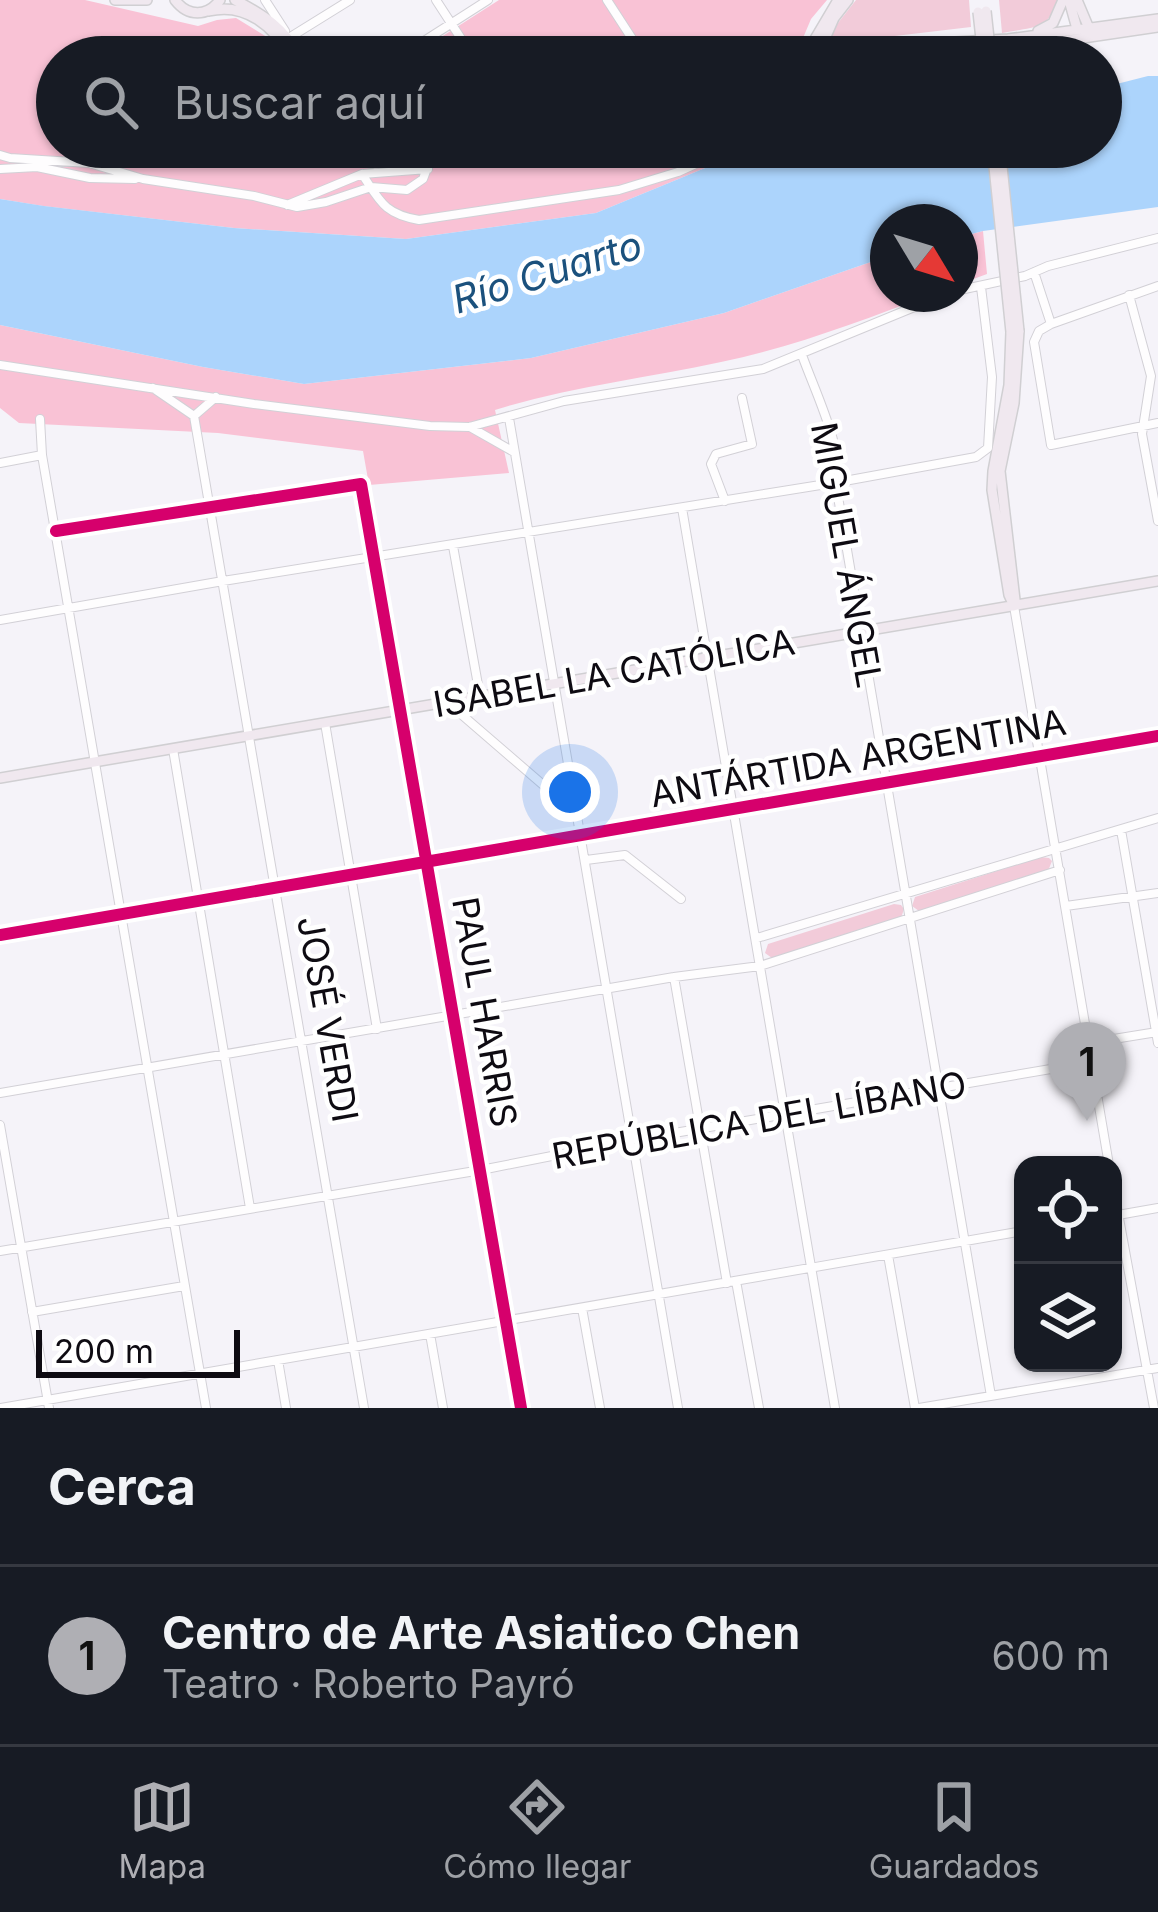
<!DOCTYPE html>
<html lang="es">
<head>
<meta charset="utf-8">
<style>
  :root { --surface:#171b24; --page:#20242c; --text:#f1f3f6; --muted:#9ea1a6; --line:#363941; --accent:#afafb4 }
  body { margin:0; font-family:Inter,sans-serif; background:var(--page); color:var(--text) }
  .controls { position:absolute; right:36px; bottom:36px; display:grid; overflow:hidden; border-radius:24px; box-shadow:0 3px 9px #0004 }
  .controls button { width:108px; height:108px; display:grid; place-items:center; padding:0; border:0; border-bottom:3px solid var(--line); background:var(--surface); color:var(--text); font:60px sans-serif }
  .compass { position:absolute; left:870px; top:204px; width:108px; height:108px; border-radius:50%; background:var(--surface); box-shadow:0 3px 9px #0004; rotate:128deg }
  .scale { position:absolute; left:36px; bottom:30px; width:204px; box-sizing:border-box; padding-left:12px; border:6px solid #0e0b12; border-top:0; font-size:33px; line-height:42px; white-space:nowrap; color:#0e0b12; -webkit-text-stroke:9px #fff; paint-order:stroke }
  .you { position:absolute; left:570px; top:792px; width:42px; height:42px; margin:-30px; border:9px solid #fff; border-radius:50%; background:#1a73e8; box-shadow:0 0 0 18px #1a73e833 }
  .badge { display:grid; place-items:center; width:78px; height:78px; border-radius:50%; background:var(--accent); color:#111; font-size:39px; font-weight:700 }
  .pin { position:absolute; translate:-50% -99px; filter:drop-shadow(0 3px 6px #0008) }
  .pin::after { content:''; position:absolute; top:63px; width:42px; height:36px; background:inherit; clip-path:polygon(0 0,100% 0,50% 100%) }
  .list { margin:0; padding:0; list-style:none }
  h2 { display:flex; justify-content:space-between; align-items:center; height:156px; margin:0; padding:0 48px; font-size:51px }
  h2 small { font-size:39px; font-weight:400; color:var(--muted) }
  .list li { display:grid; grid-template-columns:78px 1fr auto; gap:36px; align-items:center; box-sizing:border-box; height:180px; padding:0 48px; border-top:3px solid var(--line) }
  .list b { display:block; font-size:45px; white-space:nowrap }
  .list p { margin:0; font-size:39px; white-space:nowrap; color:var(--muted) }
  .list em { font-size:39px; font-style:normal; color:var(--muted) }
  .icon { flex:none; width:66px; height:66px; fill:none; stroke:currentColor; stroke-width:2; stroke-linecap:round; stroke-linejoin:round }
  .map { position:relative; flex:none; width:1158px; height:1408px; overflow:hidden }
  .search { position:absolute; background:var(--surface); box-shadow:0 3px 9px #0004; left:36px; right:36px; top:36px; height:132px; display:flex; align-items:center; gap:30px; box-sizing:border-box; padding:0 42px; border-radius:66px; color:var(--muted); font-size:45px }
  .sheet { height:336px; background:var(--surface) }
  nav { display:flex; justify-content:space-around; align-items:center; box-sizing:border-box; height:168px; border-top:3px solid var(--line); background:var(--surface); font-size:33px; color:var(--muted) }
  nav a { display:grid; justify-items:center; gap:6px }
  nav .on { color:var(--accent) }
  .map>svg:first-child { display:block }
  .green { fill:#f2cbd9 }
  .forest { fill:#f9c2d5 }
  .water { fill:#acd4fc }
  .lines { fill:none; stroke-linecap:round; stroke-linejoin:round }
  .minor-casing { stroke:#d2d0d6; stroke-width:10 }
  .major-casing { stroke:#d0cfd2; stroke-width:12 }
  .minor { stroke:#fefdfe; stroke-width:8 }
  .major { stroke:#f0e8ef; stroke-width:9 }
  .major-bridge-casing { stroke:#d0cfd2; stroke-width:12; stroke-linecap:butt }
  .major-bridge { stroke:#f0e8ef; stroke-width:9 }
  .cycleway-casing { stroke:#fff; stroke-width:20 }
  .cycleway { stroke:#d6006c; stroke-width:12 }
  .labels { text-anchor:middle; stroke-width:9; stroke-linejoin:round; paint-order:stroke }
  .street-label { font-size:36px; fill:#0e0b12; stroke:#fff }
  .water-label { font-size:39px; font-style:italic; fill:#1b517d; stroke:#fff }
</style>
</head>
<body>
<div class="map">
<svg width="1158" height="1408" viewBox="0 0 1158 1408">
  <rect width="100%" height="100%" fill="#f5f3f9"/>
  <path class="green" d="M856,0h113l2,27 -144,17 11,-21z
    M999,0h58c-7,31 -27,27 -55,33z
    M1041,857l8,1 3,3 -4,10 -129,40 -7,-5 3,-9z
    M894,904l7,1 3,4 -3,9 -129,40 -7,-5 3,-9z"/>
  <path class="forest" d="M0,0h85l113,26 19,-6 19,-2 34,21 11,18h-224v90h710l-23,5 -148,61 -190,26 -172,-11 -191,-22 -43,-7z
    M499,0h328l-16,19 -16,38h-385z
    M983,231l4,43 -27,10v-47z
    M888,256v38h45c-70,26 -139,53 -212,68 -75,16 -152,25 -226,48l14,63 -140,12 -6,-34 -145,-18 -199,-10 -19,-15v-83l203,42 101,17 227,-26 193,-45z"/>
  <path class="water" d="M1148,76h10v131l-175,24 -23,6v-15h-72v34l-164,57 -193,45 -227,26 -101,-17 -203,-42v-126l44,7 190,22 172,11 190,-26 148,-61 23,-5h334v-59z"/>
  <g class="lines">
    <defs>
      <path id="minor" d="M265,0l20,31
        M436,0l37,57
        M607,0l37,57
        M284,41l66,-41
        M399,57l89,-57
        M699,147l7,13
        M0,155l10,3 79,5 54,16 111,17 43,11 29,-5 45,-15 36,3 16,-11 6,-16 -1,-12
        M0,169l37,-2 53,11 45,1
        M362,174c18,27 22,40 57,46l200,-30 59,-18 55,-25
        M287,205l75,-31 66,-5
        M1034,272l17,52
        M1158,286l-107,38 -12,7 -5,11 17,103 107,-22
        M960,290l65,-14 23,-10 110,-28
        M1129,295l22,81 -9,58 16,87
        M802,355c13,37 44,98 35,136l154,905
        M0,365l254,39 176,22 39,1 95,-26 199,-32 183,-75
        M153,388l41,28 22,-19
        M194,416l170,992
        M509,418l169,990
        M40,419l2,36 164,953
        M470,427l44,25
        M0,463l42,-8
        M725,501l-14,-37 5,-10 36,-10 -10,-46
        M682,508l153,900
        M56,531l305,-47 160,924
        M453,546l27,150
        M1014,606l95,559
        M0,620l223,-39 616,-99 137,-25 12,-9 4,-71 -11,-90
        M447,702l131,113
        M325,723l52,306
        M173,749l77,459
        M1121,830l37,213
        M586,860l39,-5 56,44
        M1066,906l92,-13
        M0,935l1158,-199
        M757,938l401,-120
        M674,977l53,306
        M1089,1043l68,-11
        M0,1093l674,-116 86,-11 300,-96
        M0,1125l49,283
        M1113,1186l41,222
        M1118,1215l40,-7
        M0,1251l481,-81 152,-30 459,-78
        M888,1255l27,153
        M736,1281l23,127
        M582,1308l18,100
        M32,1312l152,-26
        M430,1334l13,74
        M278,1360l8,48
        M1,1408l1022,-177
        M919,1408l239,-40"/>
      <path id="major" d="M115,0h32
        M175,0c13,17 32,17 45,0
        M235,0c29,15 49,28 65,57
        M1069,0l8,29
        M1077,0l11,26 -2,5
        M209,11c37,-9 65,16 83,46
        M1038,31l15,-8 10,-23
        M809,57l3,-13 26,-44
        M814,57l53,-10 141,-8 150,-20
        M817,57l17,-39 14,-18
        M863,57l146,-8 149,-22
        M347,147l14,13 14,4 112,-17
        M356,147l12,8 10,2 65,-10
        M1011,332l-2,53 -16,86 -1,19 17,105 5,11
        M1015,600l-15,-129 14,-68 5,-72
        M0,778l1158,-197"/>
    </defs>
    <use href="#minor" class="minor-casing"/>
    <use href="#major" class="major-casing"/>
    <use href="#minor" class="minor"/>
    <use href="#major" class="major"/>
    <defs>
      <path id="major-bridge" d="M986,11l5,46
        M978,12l5,45
        M992,147l19,185
        M1000,147l19,184"/>
    </defs>
    <use href="#major-bridge" class="major-bridge-casing"/>
    <use href="#major-bridge" class="major-bridge"/>
    <defs>
      <path id="cycleway" d="M56,531l305,-47 160,924
        M0,935l1158,-199"/>
    </defs>
    <use href="#cycleway" class="cycleway-casing"/>
    <use href="#cycleway" class="cycleway"/>
  </g>
  <g class="labels">
    <g class="street-label">
      <text transform="translate(847 555) rotate(80)" y="13">MIGUEL ÁNGEL</text>
      <text transform="translate(614 673) rotate(-10)" y="13">ISABEL LA CATÓLICA</text>
      <text transform="translate(858 758) rotate(-10)" y="13">ANTÁRTIDA ARGENTINA</text>
      <text transform="translate(485 1012) rotate(80)" y="13">PAUL HARRIS</text>
      <text transform="translate(328 1019) rotate(80)" y="13">JOSÉ VERDI</text>
      <text transform="translate(759 1120) rotate(-10)" y="13">REPÚBLICA DEL LÍBANO</text>
    </g>
    <g class="water-label">
      <text transform="translate(547 272) rotate(-17)" y="14">Río Cuarto</text>
    </g>
  </g>
</svg>
<div class="controls">
<button><svg class="icon" aria-label="locate" viewBox="0 0 24 24"><circle cx="12" cy="12" r="6"/><path d="M12 2v4M12 18v4M2 12h4M18 12h4"/></svg></button>
<button><svg class="icon" aria-label="layers" viewBox="0 0 24 24"><path d="M12 4l9 5-9 5-9-5zM3 14l9 5 9-5"/></svg></button>
</div>
<svg class="compass" viewBox="-18 -18 36 36"><path d="M0-13l5 13h-10z" fill="#e53935"/><path d="M0 13l5-13h-10z" fill="#9ea1a6"/></svg>
<div class="scale">200 m</div>
<div class="you"></div>
<div class="pin badge" style="left:1087px;top:1121px">1</div>
<div class="search"><svg class="icon" aria-label="search" viewBox="0 0 24 24"><circle cx="10" cy="10" r="6"/><path d="M15 15l6 6"/></svg>Buscar aquí</div>
</div>
<section class="sheet">
<h2>Cerca<small></small></h2>
<ul class="list">
<li><span class="badge">1</span><div><b>Centro de Arte Asiatico Chen</b><p>Teatro · Roberto Payró</p></div><em>600 m</em></li>
</ul>
</section>
<nav>
<a class="on"><svg class="icon" aria-label="map" viewBox="0 0 24 24"><path d="M3 6l6-2 6 2 6-2v14l-6 2-6-2-6 2zM9 4v14M15 6v14"/></svg>Mapa</a>
<a><svg class="icon" aria-label="directions" viewBox="0 0 24 24"><path d="M12 3l9 9-9 9-9-9zM9 14v-3h6M13 9l2 2-2 2"/></svg>Cómo llegar</a>
<a><svg class="icon" aria-label="saved" viewBox="0 0 24 24"><path d="M7 4h10v16l-5-4-5 4z"/></svg>Guardados</a>
</nav>
</body>
</html>
